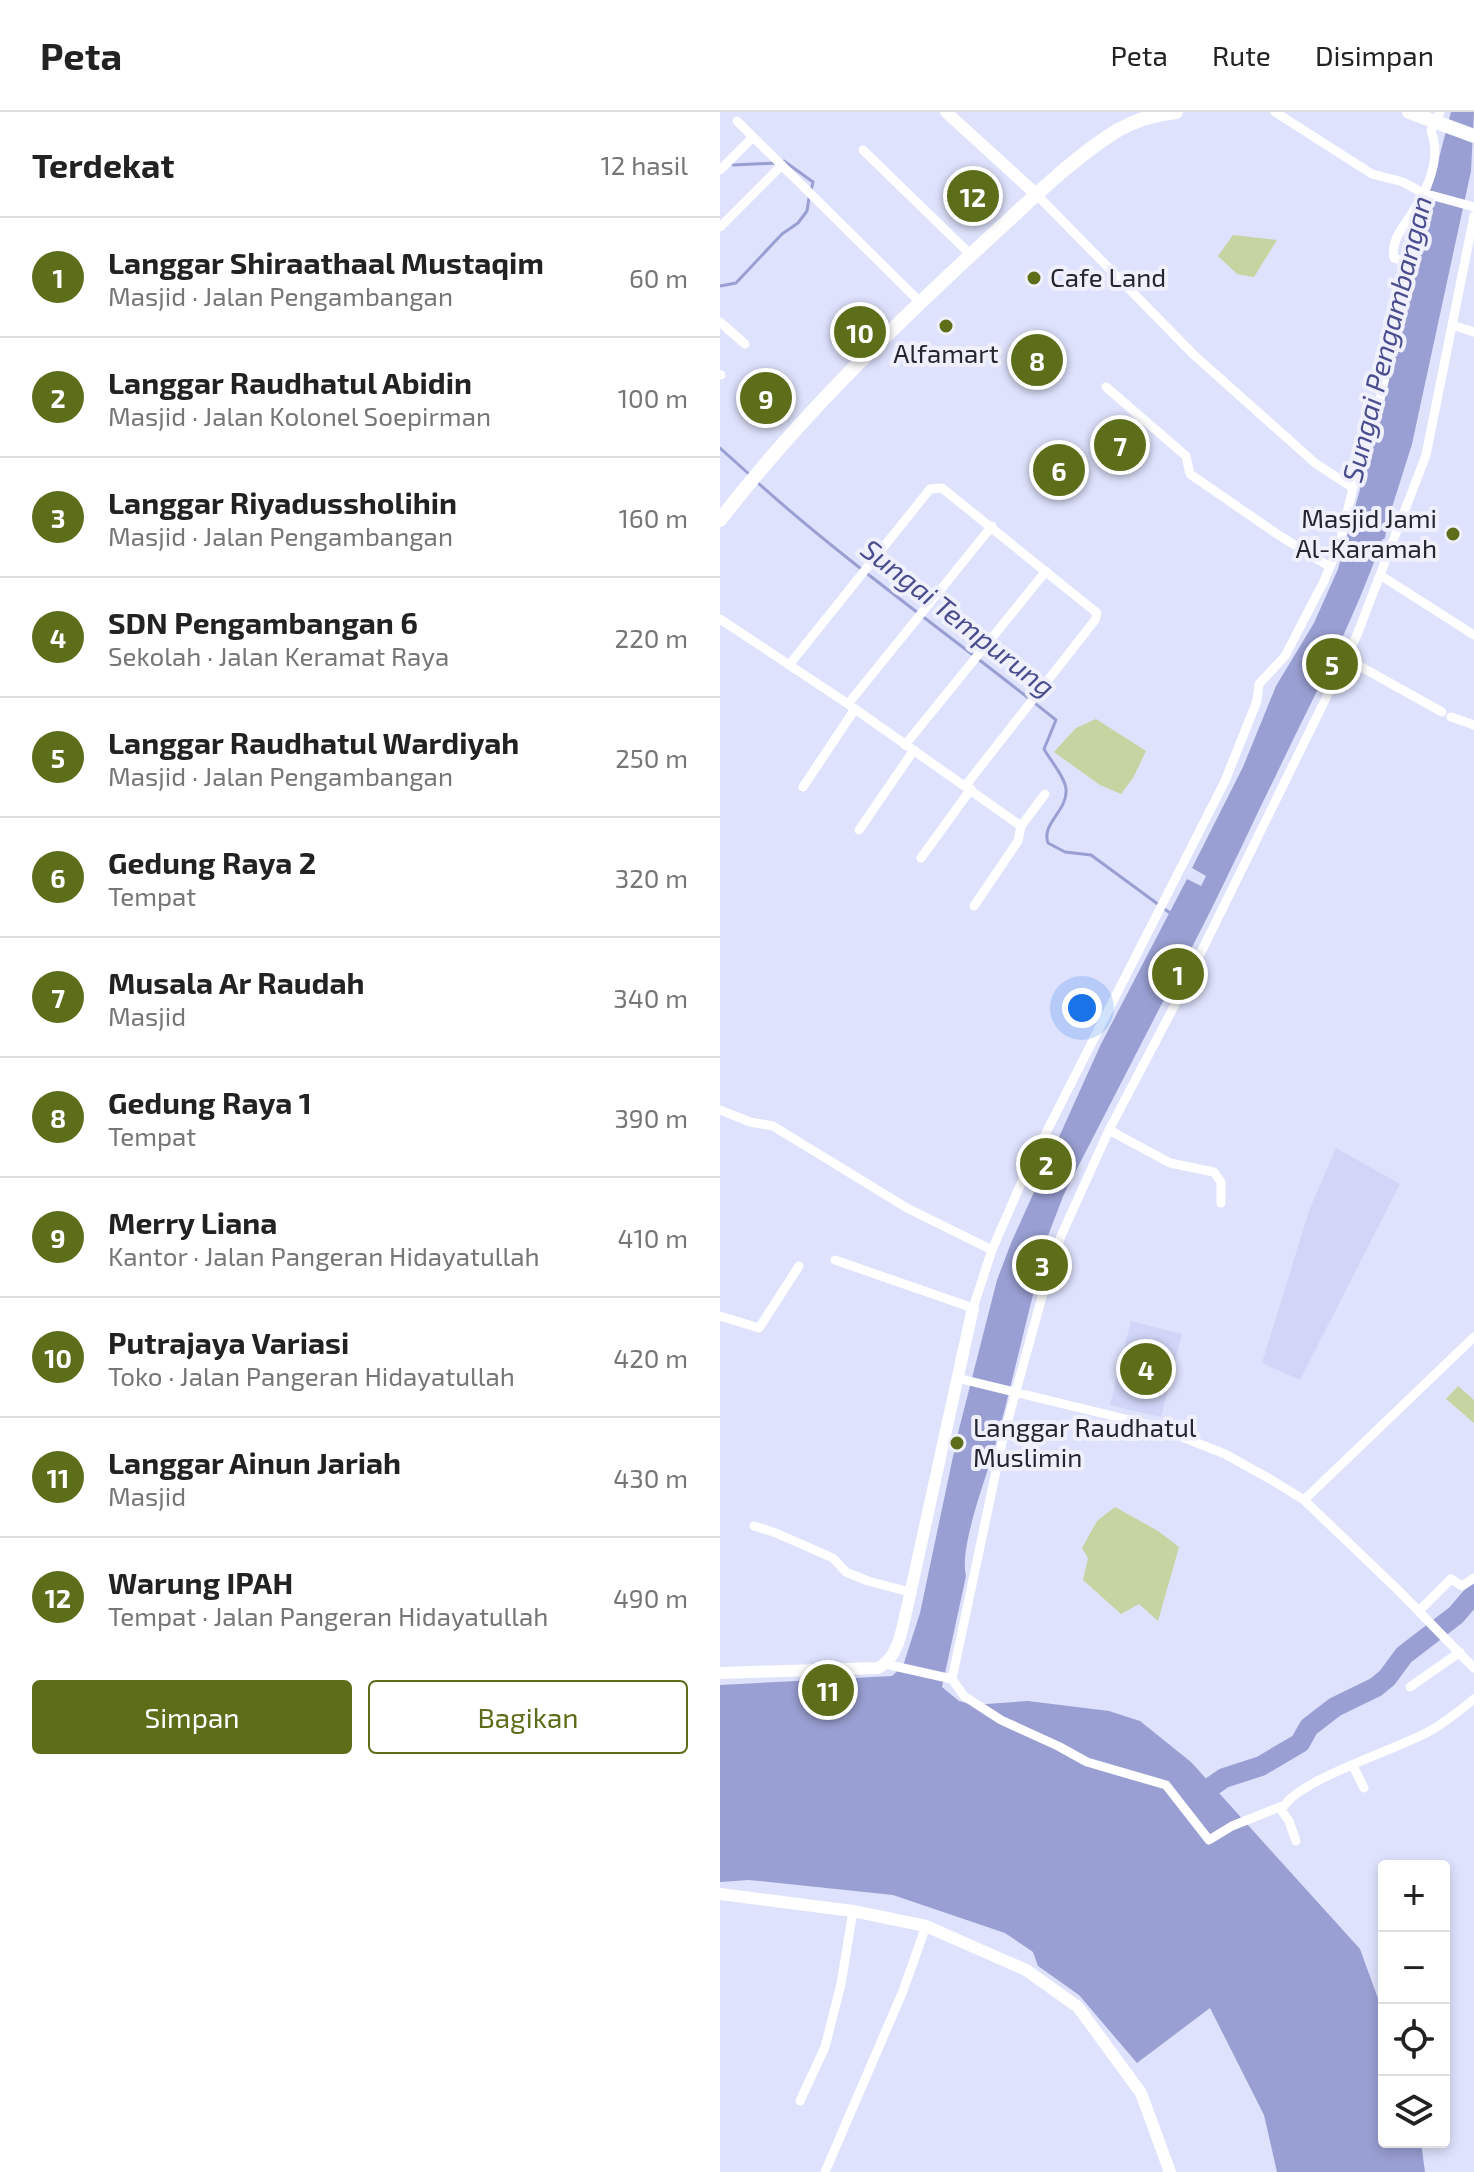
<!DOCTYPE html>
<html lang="id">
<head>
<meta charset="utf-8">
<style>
  :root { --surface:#fff; --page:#f6f6f6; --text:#222; --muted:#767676; --line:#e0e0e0; --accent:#5d6e1b }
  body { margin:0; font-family:"Exo 2",sans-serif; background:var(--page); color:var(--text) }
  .controls { position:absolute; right:24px; bottom:24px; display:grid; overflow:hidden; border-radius:8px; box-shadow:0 4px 12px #0003 }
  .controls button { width:72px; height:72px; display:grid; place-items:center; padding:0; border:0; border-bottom:2px solid var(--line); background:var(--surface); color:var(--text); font:40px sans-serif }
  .you { position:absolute; left:362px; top:896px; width:28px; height:28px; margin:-20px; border:6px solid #fff; border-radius:50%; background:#1a73e8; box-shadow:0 0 0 12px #1a73e833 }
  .badge { display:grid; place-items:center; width:52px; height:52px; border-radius:50%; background:var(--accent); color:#fff; font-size:26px; font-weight:700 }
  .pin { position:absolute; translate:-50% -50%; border:4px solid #fff; box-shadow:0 2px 8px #0006 }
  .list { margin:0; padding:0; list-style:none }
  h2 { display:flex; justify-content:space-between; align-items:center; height:104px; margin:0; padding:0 32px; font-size:34px }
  h2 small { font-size:26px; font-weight:400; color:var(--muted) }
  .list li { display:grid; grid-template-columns:52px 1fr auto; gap:24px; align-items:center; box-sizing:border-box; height:120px; padding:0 32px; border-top:2px solid var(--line) }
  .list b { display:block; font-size:30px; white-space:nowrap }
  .list p { margin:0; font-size:26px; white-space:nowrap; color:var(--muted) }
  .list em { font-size:26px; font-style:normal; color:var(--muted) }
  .actions { display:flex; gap:16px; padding:24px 32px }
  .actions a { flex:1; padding:18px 0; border:2px solid var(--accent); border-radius:8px; text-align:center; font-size:28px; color:var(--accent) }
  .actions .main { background:var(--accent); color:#fff }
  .icon { flex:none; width:44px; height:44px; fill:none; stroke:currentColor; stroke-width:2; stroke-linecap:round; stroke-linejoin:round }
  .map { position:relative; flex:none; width:754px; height:2060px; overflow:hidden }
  header { display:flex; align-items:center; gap:48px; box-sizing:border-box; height:112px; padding:0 40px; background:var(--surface); border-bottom:2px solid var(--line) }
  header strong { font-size:38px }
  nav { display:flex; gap:44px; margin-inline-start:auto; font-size:28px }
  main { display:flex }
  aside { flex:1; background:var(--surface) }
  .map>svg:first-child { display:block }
  .built { fill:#d1d5f7 }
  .green { fill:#c5d4a0 }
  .water { fill:#999fd2 }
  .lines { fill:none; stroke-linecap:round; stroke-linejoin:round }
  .stream { stroke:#999fd2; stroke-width:3 }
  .river { stroke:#999fd2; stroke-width:20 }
  .street { stroke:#fff; stroke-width:9 }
  .secondary { stroke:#fff; stroke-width:12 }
  .primary { stroke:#fff; stroke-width:14 }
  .poi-dot { fill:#5d6e1b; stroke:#eff0fb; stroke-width:3 }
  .labels { text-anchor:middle; stroke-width:8; stroke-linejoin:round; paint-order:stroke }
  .poi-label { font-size:26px; fill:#252730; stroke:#eff0fb; text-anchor:start }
  .water-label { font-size:28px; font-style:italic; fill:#4b4e8e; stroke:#eff0fb }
</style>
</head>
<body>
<header>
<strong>Peta</strong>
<nav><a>Peta</a><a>Rute</a><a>Disimpan</a></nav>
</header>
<main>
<aside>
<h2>Terdekat<small>12 hasil</small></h2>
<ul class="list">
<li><span class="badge">1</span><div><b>Langgar Shiraathaal Mustaqim</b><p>Masjid · Jalan Pengambangan</p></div><em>60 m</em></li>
<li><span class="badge">2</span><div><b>Langgar Raudhatul Abidin</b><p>Masjid · Jalan Kolonel Soepirman</p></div><em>100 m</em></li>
<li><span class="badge">3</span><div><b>Langgar Riyadussholihin</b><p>Masjid · Jalan Pengambangan</p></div><em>160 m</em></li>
<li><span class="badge">4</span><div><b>SDN Pengambangan 6</b><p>Sekolah · Jalan Keramat Raya</p></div><em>220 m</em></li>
<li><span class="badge">5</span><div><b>Langgar Raudhatul Wardiyah</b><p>Masjid · Jalan Pengambangan</p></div><em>250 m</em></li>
<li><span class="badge">6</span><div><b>Gedung Raya 2</b><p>Tempat</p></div><em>320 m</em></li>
<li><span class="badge">7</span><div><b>Musala Ar Raudah</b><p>Masjid</p></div><em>340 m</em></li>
<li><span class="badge">8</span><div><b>Gedung Raya 1</b><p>Tempat</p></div><em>390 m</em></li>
<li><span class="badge">9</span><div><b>Merry Liana</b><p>Kantor · Jalan Pangeran Hidayatullah</p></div><em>410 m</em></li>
<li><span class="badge">10</span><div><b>Putrajaya Variasi</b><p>Toko · Jalan Pangeran Hidayatullah</p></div><em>420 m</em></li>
<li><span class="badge">11</span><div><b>Langgar Ainun Jariah</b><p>Masjid</p></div><em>430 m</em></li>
<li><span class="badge">12</span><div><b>Warung IPAH</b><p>Tempat · Jalan Pangeran Hidayatullah</p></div><em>490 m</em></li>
</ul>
<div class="actions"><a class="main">Simpan</a><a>Bagikan</a></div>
</aside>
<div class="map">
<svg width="754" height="2060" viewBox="0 0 754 2060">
  <rect width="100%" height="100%" fill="#dee2fc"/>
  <path class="built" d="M616,1036l64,36 -100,196 -38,-17 48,-155z
    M411,1209l51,13 -21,83 -51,-12z"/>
  <path class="green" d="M513,123l44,5 -23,37 -17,-3 -19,-18z
    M376,607l50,32 -13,27 -12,16 -21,-9 -46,-33 22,-24z
    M738,1274l16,14v23l-28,-24z
    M395,1395l43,24 21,16 -21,74 -19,-17 -18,10 -38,-34 5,-22 -6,-10 15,-27z"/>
  <path class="water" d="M731,0h23l-3,59 -59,273 -24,76 -3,18 -3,2c-28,81 -68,156 -105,233 -32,65 -61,130 -95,193l-7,-4 -9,15 7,5 -109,212 -23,60 -3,21c-15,58 -28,117 -44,175 -9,31 -35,98 -28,126l-24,111 17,14 14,4 55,-4 81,10 31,10 51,41 169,187 24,66v127h37l4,30h-148l-13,-57 -54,-107 -73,55 -58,-68 -41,-29 -5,-14 -28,-19 -112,-38 -144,-15 -29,2v-197l172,-9 11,-10 17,-53 38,-180 39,-153 14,-37 90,-199 86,-165 14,7 5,-10 -14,-8 51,-101 33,-81 38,-63 24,-54 45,-163 39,-183z"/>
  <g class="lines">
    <path class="stream" d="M64,49l29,21 -2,9
      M13,53l44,-2
      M0,174l16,-3 46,-49 16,-11 9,-12 2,-13
      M0,336l30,27
      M38,371c95,85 199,157 298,237l-12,29c6,11 21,28 22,40 2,22 -25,34 -18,54l17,9 26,3 79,58"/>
    <path class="river" d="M472,1688l32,-22 37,-12 39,-23 9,-16 26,-20 41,-20 11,-9 17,-23 52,-40 18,-21"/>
    <path class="street" d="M555,0l97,62 31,8 20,11 51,14
      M17,9l184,182
      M143,38l108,105
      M0,58l33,-33
      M317,83l157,160 121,108 38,25
      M0,115l62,-62
      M0,210l25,22
      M732,213l22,7
      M0,263h1
      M386,275l80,69 4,18 87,60 53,33
      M660,463l94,60
      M0,507l128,85 173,122
      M627,547l95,53
      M69,553l141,-176 12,-1 155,125 -2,7 -129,165
      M128,592l144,-178
      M731,605l23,8
      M185,633l141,-174
      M83,675l52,-78
      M139,718l55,-80
      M201,746l50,-69
      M254,794l44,-65 3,-15 24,-32
      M0,998l30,12 23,4 134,82 85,42
      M389,1018l61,33 44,9 7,10v21
      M115,1148l138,48 19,-58 34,-78 199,-391 32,-80 2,-17 26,-28 39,-75 15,-35 14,-58 27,-89 28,-123v-10l-5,-6 -9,-2c-4,-17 10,-32 18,-45 15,-23 30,-55 19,-82l9,-19
      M0,1204l39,12 40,-62
      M237,1266l197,48 71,28 45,25 34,21 95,91 75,77
      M584,1388l170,-163
      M34,1414l22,7 57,25 13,14 22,9 42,11
      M699,1499l32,-32 11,7 12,-8
      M165,1552l67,15 12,17 37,24 57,26 29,16 79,23 43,55 23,-14 53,-21c17,-26 112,-56 143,-73 17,-9 32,-22 46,-33
      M232,1567l51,-241 45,-163 13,-39 48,-106 71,-135 177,-360 69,-180 48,-239
      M690,1575l50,-35
      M633,1654l11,22
      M559,1695l10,14 7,20
      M80,1989l25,-54 16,-63 12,-73
      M105,2060l78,-181 23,-65"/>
    <path class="secondary" d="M226,0l91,83
      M0,1561l158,-5c21,-10 24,-40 29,-60l66,-300
      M0,1782l133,17 73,15 100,44 52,37 63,86 29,79"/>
    <path class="primary" d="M689,0l65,24
      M0,408c79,-103 173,-193 268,-281 41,-37 83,-80 130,-109 18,-10 38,-16 58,-18"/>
  </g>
  <g class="poi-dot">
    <circle cx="314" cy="166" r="8"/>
    <circle cx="226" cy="214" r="8"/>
    <circle cx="733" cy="422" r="8"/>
    <circle cx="237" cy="1331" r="8"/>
  </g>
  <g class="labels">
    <g class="poi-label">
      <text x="330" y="175">Cafe Land</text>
      <text x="226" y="251" text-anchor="middle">Alfamart</text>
      <text x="717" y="416" text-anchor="end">Masjid Jami<tspan x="717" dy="30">Al-Karamah</tspan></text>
      <text x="253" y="1325">Langgar Raudhatul<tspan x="253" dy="30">Muslimin</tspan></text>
    </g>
    <g class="water-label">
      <text transform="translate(667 227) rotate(-76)" y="10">Sungai Pengambangan</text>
      <text transform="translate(238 506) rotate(38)" y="10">Sungai Tempurung</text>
    </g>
  </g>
</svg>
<div class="controls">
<button>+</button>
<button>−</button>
<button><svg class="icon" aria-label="locate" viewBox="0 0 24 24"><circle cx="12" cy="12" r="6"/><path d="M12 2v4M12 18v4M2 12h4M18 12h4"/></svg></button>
<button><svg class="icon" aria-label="layers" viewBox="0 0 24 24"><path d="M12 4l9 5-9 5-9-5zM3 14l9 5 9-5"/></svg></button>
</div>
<div class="you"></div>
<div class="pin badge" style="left:458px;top:862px">1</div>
<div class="pin badge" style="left:326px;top:1052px">2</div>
<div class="pin badge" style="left:322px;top:1153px">3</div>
<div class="pin badge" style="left:426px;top:1257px">4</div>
<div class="pin badge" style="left:612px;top:552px">5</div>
<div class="pin badge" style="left:339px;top:358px">6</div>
<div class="pin badge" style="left:400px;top:333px">7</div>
<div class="pin badge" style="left:317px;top:248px">8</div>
<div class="pin badge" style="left:46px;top:286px">9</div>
<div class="pin badge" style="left:140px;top:220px">10</div>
<div class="pin badge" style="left:108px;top:1578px">11</div>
<div class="pin badge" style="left:253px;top:84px">12</div>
</div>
</main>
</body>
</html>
